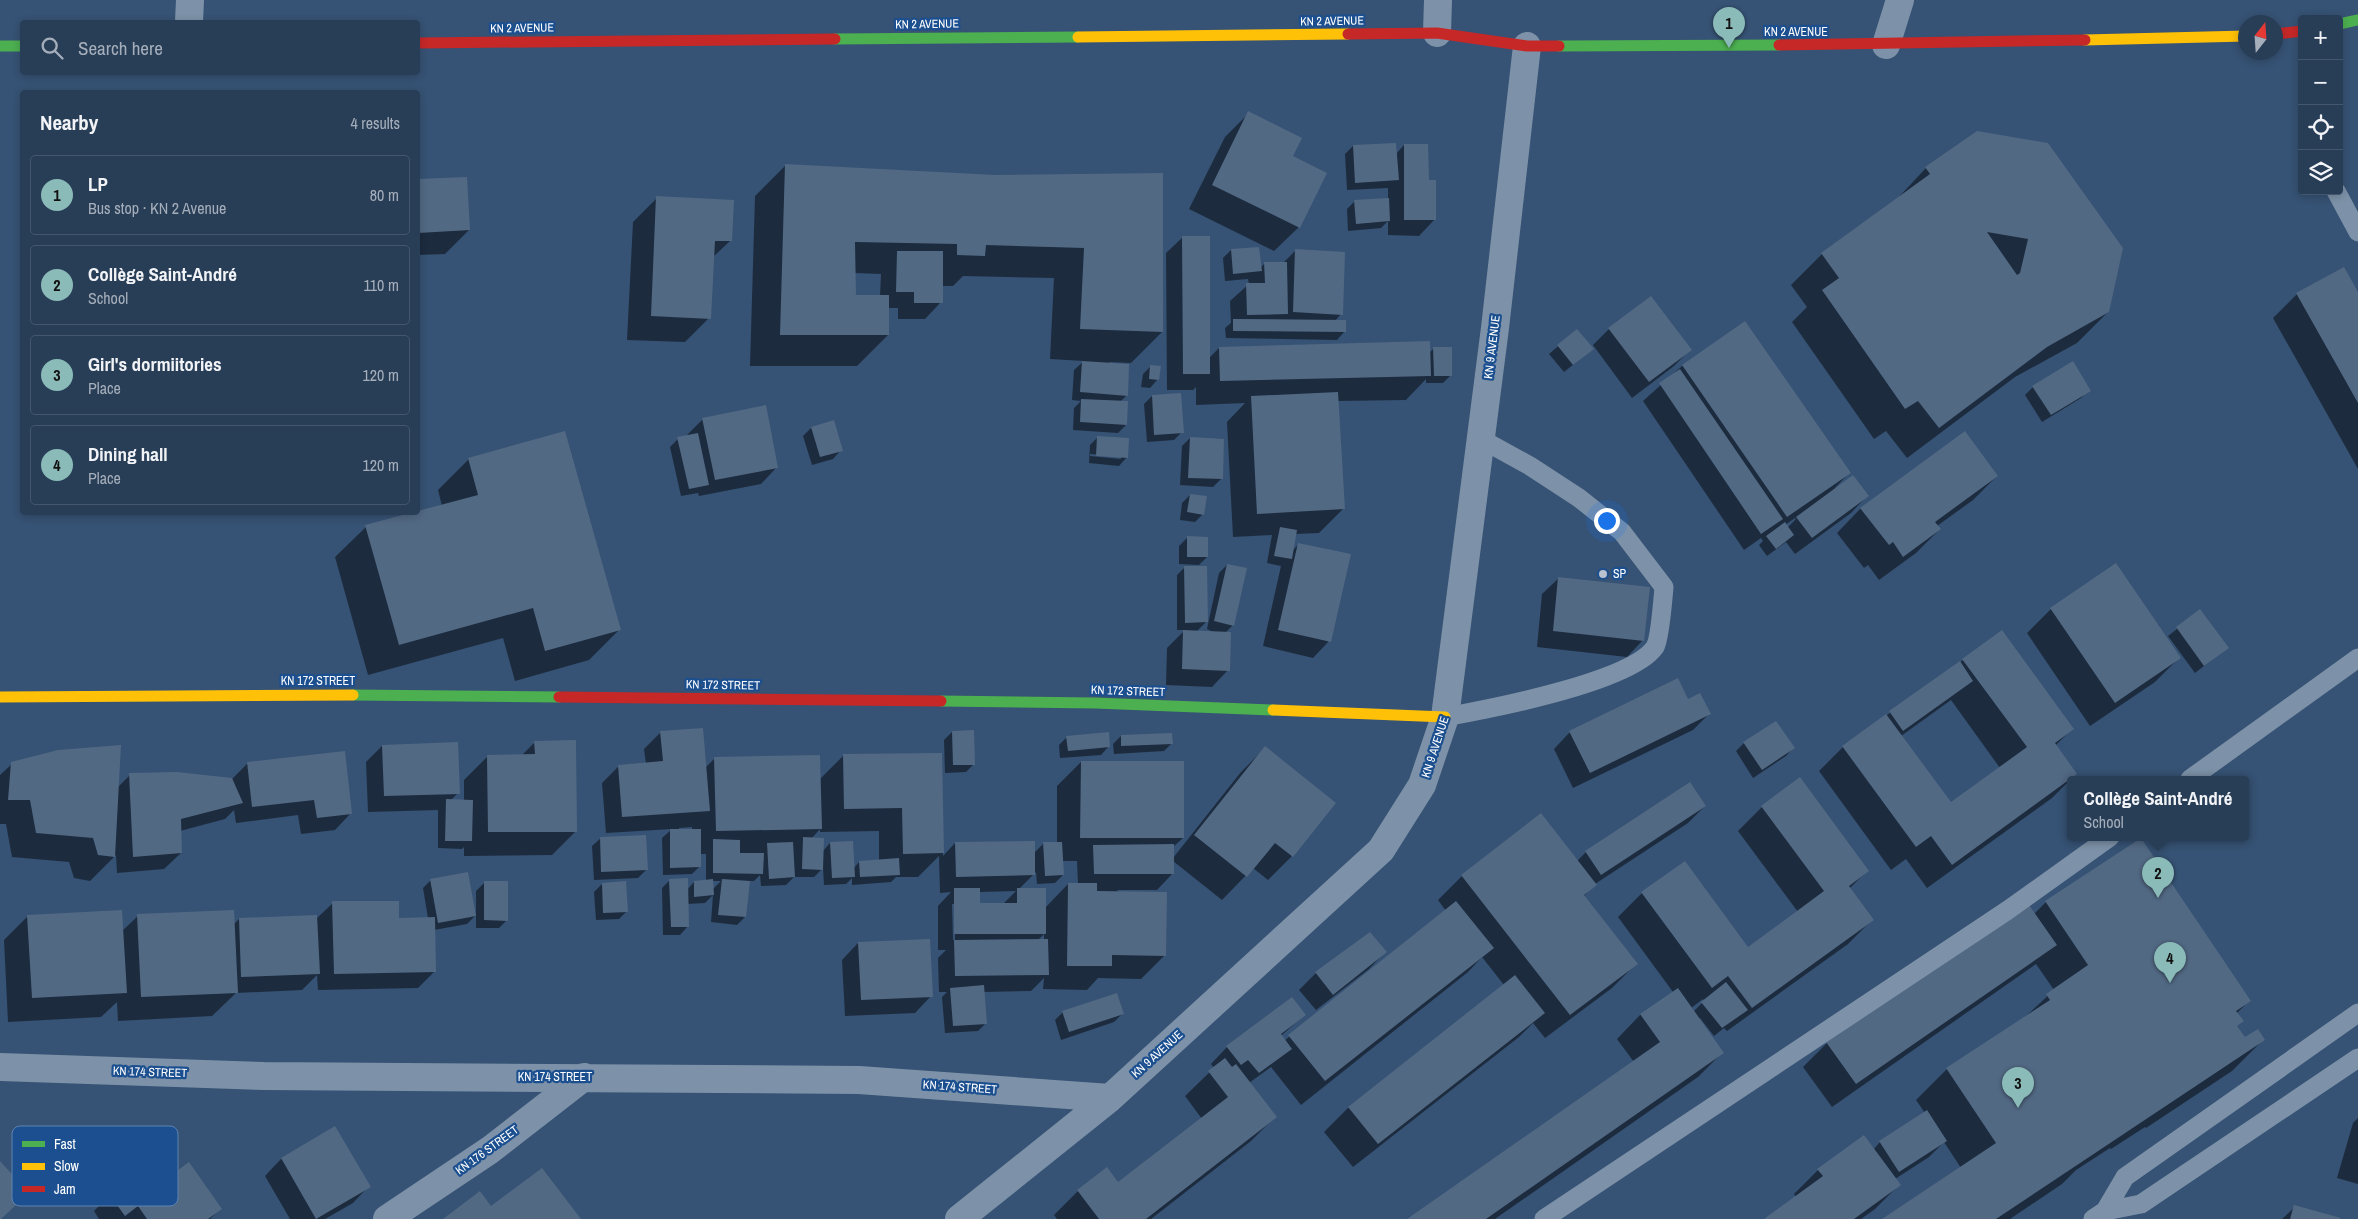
<!DOCTYPE html>
<html lang="en">
<head>
<meta charset="utf-8">
<style>
  :root { --surface:#283e57; --page:#30455d; --text:#f1f3f6; --muted:#a5aeba; --line:#44576d; --accent:#8bbbb9 }
  body { margin:0; font-family:"Archivo Narrow",sans-serif; background:var(--page); color:var(--text) }
  .controls { position:absolute; right:15px; top:15px; display:grid; overflow:hidden; border-radius:5px; box-shadow:0 2px 8px #0003 }
  .controls button { width:45px; height:45px; display:grid; place-items:center; padding:0; border:0; border-bottom:1px solid var(--line); background:var(--surface); color:var(--text); font:25px sans-serif }
  .compass { position:absolute; left:2238px; top:15px; width:45px; height:45px; border-radius:50%; background:var(--surface); box-shadow:0 2px 8px #0003; rotate:17deg }
  .you { position:absolute; left:1606px; top:520px; width:18px; height:18px; margin:-12px; border:4px solid #fff; border-radius:50%; background:#1a73e8; box-shadow:0 0 0 8px #1a73e833 }
  .badge { display:grid; place-items:center; width:32px; height:32px; border-radius:50%; background:var(--accent); color:#111; font-size:16px; font-weight:700 }
  .pin { position:absolute; translate:-50% -41px; filter:drop-shadow(0 1px 2px #0008) }
  .pin::after { content:''; position:absolute; top:26px; width:18px; height:15px; background:inherit; clip-path:polygon(0 0,100% 0,50% 100%) }
  .popup { position:absolute; left:2067px; top:776px; width:182px; height:65px; box-sizing:border-box; display:grid; place-content:center; border-radius:5px; background:var(--surface); filter:drop-shadow(0 1px 4px #0005); font-size:16px; white-space:nowrap; color:var(--muted) }
  .popup b { font-size:19px; color:var(--text) }
  .popup::after { content:''; position:absolute; left:50%; top:100%; margin-left:-10px; border:10px solid transparent; border-top-color:var(--surface) }
  .list { margin:0; padding:0; list-style:none }
  h2 { display:flex; justify-content:space-between; align-items:center; height:65px; margin:0; padding:0 20px; font-size:21px }
  h2 small { font-size:16px; font-weight:400; color:var(--muted) }
  .list li { display:grid; grid-template-columns:32px 1fr auto; gap:15px; align-items:center; box-sizing:border-box; height:80px; margin:0 10px 10px; padding:0 10px; border:1px solid var(--line); border-radius:5px }
  .list b { display:block; font-size:19px; white-space:nowrap }
  .list p { margin:0; font-size:16px; white-space:nowrap; color:var(--muted) }
  .list em { font-size:16px; font-style:normal; color:var(--muted) }
  .icon { flex:none; width:28px; height:28px; fill:none; stroke:currentColor; stroke-width:2; stroke-linecap:round; stroke-linejoin:round }
  .map { position:relative; flex:none; width:2358px; height:1219px; overflow:hidden }
  .search { position:absolute; background:var(--surface); box-shadow:0 2px 8px #0003; left:20px; top:20px; width:400px; height:55px; display:flex; align-items:center; gap:12px; box-sizing:border-box; padding:0 18px; border-radius:5px; color:var(--muted); font-size:19px }
  .panel { position:absolute; background:var(--surface); box-shadow:0 2px 8px #0003; left:20px; top:90px; width:400px; height:425px; border-radius:5px }
  .map>svg:first-child { display:block }
  .shadow { fill:#0007; fill-rule:evenodd }
  .building { fill:#526984; fill-rule:evenodd }
  .lines { fill:none; stroke-linecap:round; stroke-linejoin:round }
  .lane { stroke:#7d92a8; stroke-width:19 }
  .street { stroke:#7d92a8; stroke-width:28 }
  .fast { stroke:#4caf50; stroke-width:11 }
  .slow { stroke:#ffc107; stroke-width:11 }
  .jam { stroke:#c62828; stroke-width:11 }
  .poi-dot { fill:#b9c2ce; stroke:#1b4f8f; stroke-width:2 }
  .labels { text-anchor:middle; stroke-width:4.5; stroke-linejoin:round; paint-order:stroke }
  .street-label { font-size:12px; fill:#fff; stroke:#1b4f8f }
  .poi-label { font-size:12px; fill:#fff; stroke:#1b4f8f; text-anchor:start }
  .key { fill:#1b4f8f; stroke:#5f84b1; stroke-width:1 }
  .key-label { font-size:14px; fill:#fff }
</style>
</head>
<body>
<div class="map">
<svg width="2358" height="1219" viewBox="0 0 2358 1219">
  <rect width="100%" height="100%" fill="#365274"/>
  <path class="shadow" d="M1249,113l43,44 7,70 -25,24 -85,-42 36,-72z
    M1977,133l131,179 -31,31 -62,34 -108,81 -21,-27 -12,8 -82,-117 15,-15 -16,-22 31,-31 74,-54 30,-32z
    M1404,145l24,36 7,38 -16,17 -31,-1v-14l-7,7 -33,3 -1,-22 8,-8 33,-2v-11l-41,2 -2,-36 8,-8 43,8z
    M786,165l209,11 167,-2v158l-31,31 -22,-1 18,33 -7,7 6,23 -8,8 -45,-3 1,-22 7,-7 -9,-1 2,-30 10,-9 -34,-2 4,-81 -91,-2 -10,10h-11l-1,16 -16,17h-27v-11h-10v27l-31,31h-107l5,-170zM854,273l27,1 -1,22h-25z
    M466,178l3,52 -24,24 -27,1v-75z
    M657,198l73,43 -18,17 -3,60 -24,24 -58,-2 6,-118z
    M1183,237l26,121 10,-10 210,5 5,-5 17,27 -8,8h-17v-4l-20,21 -69,1 6,108 -24,24 -24,1 -3,17 7,-7 30,97 -16,17 -50,-12 18,-80 -14,-3 5,-28 -39,2 -6,-115 18,-19 -49,2v-18l-3,3h-26l-1,-137z
    M1231,250l29,18 5,-5h18l13,-13 45,64 -6,7 10,10 -8,9 -111,-2 -1,-10 6,-5 -1,-22 19,-17 -1,-5 -23,2 -2,-23z
    M2297,294h61v175l-85,-151z
    M1745,323l104,150 -14,15 32,8 -16,17 -56,41 -9,-12 -19,14 -8,-11 4,-4 -2,-3 -17,12 -101,-149 39,-35zM1795,518l1,1 -9,9 -2,-3z
    M1609,329l81,21 -16,16 -42,32 -39,-53z
    M1577,330l7,26 -20,16 -15,-18z
    M1151,366l7,13 -8,9 -9,-1 2,-13z
    M2033,387l56,3 -8,8 -39,24 -17,-27z
    M1152,396l30,36 -8,8 -27,2 -3,-38z
    M703,419l74,48 -16,17 -62,12 -1,-3 -17,3 -11,-49 8,-8 8,-3z
    M811,428l30,22 -8,9 -21,6 -9,-29z
    M1098,437l29,20 -8,9 -30,-3 1,-18zM1090,454l31,2v3l-31,-3z
    M1190,438l31,41 -8,8 -33,-2 2,-39z
    M469,459l150,171 -30,30 -74,21 -12,-43 -135,37 -33,-118 31,-30 76,-21 -4,-16z
    M1997,476l-24,24 -36,26 3,3 -24,24 -37,27 -11,-15 -4,3 -27,-35 24,-25z
    M1190,495l13,19 -8,8 -15,-2 2,-17z
    M1187,538l20,19 -8,8 -20,-1v-18z
    M1227,565l6,60 -8,8 3,37 -16,17 -46,-2 1,-37 18,-18h-8v-55l8,-8 21,55 -10,10 19,1 -8,-4 12,-56z
    M1559,578l84,62 -16,17 -90,-10 5,-53z
    M2051,609l128,49 -24,24 -65,44 -63,-93z
    M2200,611l27,37 -32,25 -27,-37z
    M1963,660l109,69 -17,17 21,28 -24,24 -125,90 -21,-29 -15,11 -72,-99 24,-24zM1951,700l49,68 -50,36 -49,-68z
    M1709,714l-16,16 -120,58 -19,-39 16,-17z
    M1776,722l17,26 -7,8 -33,22 -17,-27 8,-8z
    M661,732l44,36 10,-10 105,21 24,-24 97,-1 2,102 12,-13 79,10 9,-9 14,-1v-57l24,-24 102,76 -10,9v11l68,-86 24,-24 69,55 -42,53 -24,24 -15,-12 -31,32 -49,-39v12l-16,17h-40l48,65 -24,24 -43,-1 -11,12 -44,-1 1,-11 -13,13 -48,1 3,31 -8,8 -33,2 -3,-36 5,-5h-8l-1,-34 8,-8h-8v-44l13,-14 -11,1 -1,-37 -21,21h-22l-5,5 -39,3v-7l-6,6 -22,1 -1,-17 -9,9h-20l-8,8 -25,1 -1,-11 -6,6h-6l-3,36 -8,8 -26,-3 2,-27 -8,8 -18,1 1,22 -8,9h-17l-1,-47 8,-8 17,10 7,-8 12,-1v-27h-6v12l-8,8 -29,1 -1,-37 10,-9 -66,4 -4,-50 16,-16 28,-3 -2,-15zM692,827v3h-13v-2zM820,829v3l59,-1v30l-20,1 -5,6 -24,-25 -7,8 -12,-12zM1062,861h15l1,23h-10l-23,24 -26,-19 17,-17 1,12 18,-1 8,-8zM712,881h9l-8,8zM1016,891l-13,13 -24,1v-13zM952,904h3v36h-2zM1044,934v6h-6z
    M952,732l22,32 -8,8 -21,1 -1,-33z
    M1121,736l51,7 -8,8 -50,3 -1,-10z
    M1067,737l42,9 -8,9 -41,3 -1,-13z
    M535,742l41,89 -24,24 -88,1v-9l-2,2 -24,-1v-38l-70,2 -2,-50 16,-16 76,47 -7,7 13,1v-21l24,-24h33z
    M344,753l7,60 -16,17 -34,4 -3,-19 -62,8 -2,-13 -9,9 -45,12 1,22 -17,16 -47,4 -1,-18 -26,26 -16,-3 -5,-16 -57,-5 -6,-33h-6v-49l12,-11 106,23 12,-12 101,5 16,-16z
    M1705,806l-17,17 -93,61 -11,12 52,68 -24,24 -67,50 -12,-15 -14,14 -166,130 -29,-35 24,-24 156,-123 -22,-28 -14,15 -167,133 -30,-38 -22,16 26,34 -24,24 -100,78h-94l-3,-4 24,-24 40,-8 84,-64 -17,-23 29,-28 -3,-4 16,-17 64,-48 13,16 -23,21 3,5 162,-130 -8,-11 24,-24 115,-15 9,-9z
    M1762,807l105,64 -18,18 23,31 -24,24 -121,87 -3,-3 -10,8 -14,-18 -2,1 24,34 -24,24 -203,142h-86l225,-157 -17,-23 24,-25 32,-22 -55,-75 24,-24 43,-30 63,85 50,-36 -60,-81zM1703,999l1,2 -11,11 -2,-4z
    M601,838l45,32 -8,8 -44,2 -2,-34z
    M431,880l44,36 -8,8 -33,6v42l-16,16 -100,2 -1,-15 -15,15 -66,3 -24,23 -94,5 -1,-19 -16,15 -93,5 -4,-82 24,-24 94,15 16,-15 95,9 6,-6h77l17,-16 65,16 30,-1 -5,-30z
    M485,882l22,38 -8,8h-23v-37z
    M602,884l25,27 -8,8 -23,1 -2,-28z
    M2046,902l203,99 -12,12 -1,14 8,12 19,1 -31,31 -86,57 -1,-1 -34,22 -1,-1 -34,22 -14,14 -52,35h-126l77,-51 -17,-26 -15,15 -34,22 4,6 -24,24 -14,10h-95l30,-22 -2,-3 24,-24 55,-20 7,-8 45,-29 -9,-13 31,-31 76,-50 31,-29 -18,-26 -204,143 -29,-40 24,-24 207,-129z
    M1369,934l16,18 -16,17 -53,41 -17,-20 17,-17z
    M858,943l73,53 -16,17 -70,3 -3,-56z
    M1063,1012l59,2 -8,8 -53,18 -6,-20z
    M2358,1118v66l-21,-6 16,-55z
    M334,1128l35,58 -16,17 -28,16h-35l-25,-43 16,-17z
    M165,1181l55,28 -10,10h-111l-5,-8 16,-16z
    M2295,1207l43,12h-56z"/>
  <path class="building" d="M1248,111l54,27 -9,18 34,17 -27,55 -88,-43z
    M1977,131l71,12 75,105 -14,64 -62,35 -108,81 -21,-27 -13,8 -83,-119 17,-12 -18,-25 109,-79 -5,-7zM1987,232l41,7 -8,34 -3,2z
    M1396,143l3,37 -44,3 -2,-38z
    M1404,144h24l1,36h7v40h-32z
    M785,164l210,11 168,-2v159l-83,-3 4,-81 -98,-3 -1,11 -28,-1v-11l-102,-2 1,53h33v40h-109z
    M467,177l3,53 -52,3v-54z
    M656,196l78,4 -2,41h-17l-4,78 -60,-3z
    M1389,198l1,23 -34,3 -2,-24z
    M1182,236h28v138h-27z
    M1259,247l3,24 -29,3 -2,-25z
    M1295,249l50,3 -2,63 -50,-3z
    M897,251h46v52h-29v-11h-18z
    M1264,262h23l1,52 -41,1 -1,-32h19z
    M2344,267l14,25v111l-62,-110z
    M1651,296l41,54 -43,32 -41,-54z
    M1233,319l113,1v12l-113,-1z
    M1745,321l106,152 -64,44 -105,-152z
    M1577,329l17,20 -21,16 -16,-20z
    M1430,341l1,35 -211,5 -1,-34z
    M1433,347h19v29h-18z
    M1082,361l47,3 -1,32 -48,-4z
    M2073,361l18,30 -40,24 -19,-29z
    M1150,365l11,1 -2,14 -10,-1z
    M1680,369l103,150 -22,15 -102,-151z
    M1338,392l7,117 -88,5 -6,-118z
    M1181,393l3,40 -30,2 -2,-40z
    M1081,399l47,2 -1,24 -47,-3z
    M766,405l12,63 -63,12 -13,-62z
    M834,420l9,31 -23,6 -9,-30z
    M565,431l56,199 -76,21 -12,-43 -134,37 -34,-120 113,-30 -10,-37z
    M1965,431l33,45 -63,46 6,7 -38,28 -10,-15 -4,3 -29,-37z
    M698,433l11,52 -20,4 -12,-52z
    M1097,436l32,2 -1,20 -32,-2z
    M1190,437l34,2 -1,40 -35,-1z
    M1853,475l16,21 -57,42 -16,-21z
    M1190,494l17,2 -3,19 -17,-3z
    M1785,522l9,13 -18,14 -10,-13z
    M1280,527l17,3 -5,29 -18,-3z
    M1187,536l21,1v20h-21z
    M1298,543l53,11 -20,88 -53,-12z
    M2116,563l65,95 -66,45 -65,-95z
    M1227,564l20,4 -13,58 -20,-5z
    M1184,566h23l1,56 -23,1z
    M1558,577l92,10 -6,54 -91,-10z
    M2200,609l29,39 -25,18 -28,-39z
    M1183,630l48,2 -1,39 -48,-2z
    M2002,630l72,99 -19,14 22,31 -125,91 -21,-29 -15,11 -74,-101 44,-32 65,88 76,-55 -65,-88z
    M1960,661l13,20 -70,50 -14,-20z
    M1678,678l10,21 12,-6 11,21 -121,59 -21,-42z
    M1776,721l19,27 -33,22 -19,-28z
    M703,728l7,83 -88,6 -4,-52 45,-4 -3,-30z
    M974,730l1,35h-22l-1,-34z
    M1109,732l1,15 -42,4 -2,-15z
    M1172,733l1,11 -52,2v-11z
    M576,740l1,92h-89l-1,-77 48,-1 -1,-13z
    M458,742l2,52 -76,2 -2,-51z
    M121,745l-6,112 -17,-2 -5,-17 -57,-5 -6,-33h-22l3,-38 47,-12z
    M1265,746l71,57 -43,54 -18,-14 -28,34 -53,-42z
    M345,751l7,63 -35,4 -3,-18 -62,7 -5,-45z
    M942,753l2,100 -41,1 -1,-46 -58,1 -1,-55z
    M820,755l2,74 -106,2 -2,-74z
    M1081,761h103v77h-104z
    M177,772l55,6 11,25 -62,16 1,34 -49,4 -4,-84z
    M1800,777l69,94 -20,15 25,34 -122,88 -24,-32 -16,12 -71,-96 44,-31 63,86 76,-56 -63,-85z
    M1690,782l16,24 -105,69 -16,-24z
    M446,799l27,1 -1,41h-27z
    M1541,813l56,72 -13,10 54,69 -68,51 -109,-140z
    M670,829h31v38l-31,1z
    M646,835l2,35 -47,2 -1,-35z
    M803,837l21,1 -1,32 -21,-1z
    M2141,838l110,163 -15,10 8,10 -7,5 8,11 13,-8 7,11 -269,179h-114l114,-76 -50,-75 104,-68 -4,-6 42,-29 -43,-64z
    M713,839l27,1v13h24l-1,21 -50,-1z
    M853,841l2,36 -23,1 -2,-36z
    M1035,841v34l-79,2 -1,-35z
    M793,842l2,35 -26,2 -2,-36z
    M1043,842h19l2,33 -19,1z
    M1174,844v30h-80l-1,-29z
    M899,858l1,17 -40,2 -1,-16z
    M468,872l8,44 -38,7 -8,-44z
    M688,878l1,49h-18l-2,-48z
    M713,879l1,16 -20,2v-16z
    M722,879l28,2 -4,36 -28,-2z
    M484,881h24v40l-24,-1z
    M626,881l2,31 -25,1 -1,-30z
    M1068,883h29v8l70,1 -1,64 -54,-1v11h-45z
    M954,888h26v15h37v-15h29v46h-92z
    M332,901h67v17l36,-1 1,55 -102,2z
    M1456,901l38,47 -169,133 -37,-46z
    M2027,902l30,43 -201,139 -30,-42z
    M122,910l5,83 -95,5 -5,-83z
    M234,910l4,83 -97,4 -4,-83z
    M317,915l3,59 -79,3 -2,-59z
    M1370,932l17,20 -54,43 -18,-23z
    M930,939l3,58 -72,3 -3,-58z
    M1048,939l1,36 -94,1 -1,-36z
    M1515,975l30,38 -167,131 -30,-37z
    M1726,982l22,28 -26,18 -21,-26z
    M984,985l3,39 -34,2 -3,-38z
    M1678,988l46,65 -238,166h-79l253,-177 -20,-28z
    M1117,993l7,21 -55,18 -7,-21z
    M1292,997l14,18 -25,19 11,15 -33,24 -11,-13 -7,5 -15,-19z
    M1225,1058l7,9 4,-3 41,53 -131,102h-47l-22,-29 30,-23 11,15 110,-85 -20,-26z
    M1927,1110l20,31 -48,31 -20,-31z
    M335,1126l36,61 -55,32 -35,-61z
    M1864,1135l37,50 -47,34h-90l59,-43 -6,-7z
    M0,1161l29,32 -28,26h-1z
    M154,1162l12,17 23,-17 33,47 -14,10h-61l-9,-13 -13,10 -16,-22z
    M542,1168l39,51h-138l37,-28 11,15z
    M2294,1205l47,13 -1,1h-50z"/>
  <g class="lines">
    <path class="lane" d="M2336,191l22,41
      M1445,717c44,-8 186,-35 210,-70 5,-8 8,-49 9,-60l-42,-55 -43,-34 -49,-32 -49,-27
      M2190,779l168,-121
      M2105,1211l36,-7 217,-146
      M1544,1219l464,-309 102,-73
      M2093,1219l12,-8 20,-34 233,-164"/>
    <path class="street" d="M189,22l1,-22
      M1437,33l1,-33
      M1886,45l14,-45
      M0,1067l264,9 595,4 251,18
      M387,1219l103,-69 94,-73
      M959,1219l151,-121 271,-248 41,-65 23,-68 50,-389 32,-282"/>
    <path class="fast" d="M2339,24l19,-4
      M835,39l243,-2
      M0,46h22
      M1559,46l220,-1
      M353,695l206,2
      M941,701l154,2 178,7"/>
    <path class="slow" d="M1078,37l270,-3
      M2085,40l161,-4
      M0,697l353,-2
      M1273,710l172,7"/>
    <path class="jam" d="M1348,34l89,-1 90,13h32
      M2276,34l26,-3
      M418,43l417,-4
      M1779,45l306,-5
      M559,697l382,4"/>
  </g>
  <circle class="poi-dot" cx="1603" cy="574" r="5"/>
  <g class="labels">
    <g class="street-label">
      <text transform="translate(1332 21) rotate(-1)" y="4">KN 2 AVENUE</text>
      <text transform="translate(927 24) rotate(-1)" y="4">KN 2 AVENUE</text>
      <text transform="translate(522 28) rotate(-1)" y="4">KN 2 AVENUE</text>
      <text x="1796" y="36">KN 2 AVENUE</text>
      <text transform="translate(1492 347) rotate(-83)" y="4">KN 9 AVENUE</text>
      <text x="318" y="685">KN 172 STREET</text>
      <text transform="translate(723 685) rotate(1)" y="4">KN 172 STREET</text>
      <text transform="translate(1128 691) rotate(2)" y="4">KN 172 STREET</text>
      <text transform="translate(1435 747) rotate(-72)" y="4">KN 9 AVENUE</text>
      <text transform="translate(1157 1054) rotate(-42)" y="4">KN 9 AVENUE</text>
      <text transform="translate(150 1072) rotate(2)" y="4">KN 174 STREET</text>
      <text x="555" y="1081">KN 174 STREET</text>
      <text transform="translate(960 1087) rotate(4)" y="4">KN 174 STREET</text>
      <text transform="translate(487 1150) rotate(-36)" y="4">KN 176 STREET</text>
    </g>
    <g class="poi-label">
      <text x="1613" y="578">SP</text>
    </g>
  </g>
  <rect x="12" y="1126" width="166" height="80" rx="8" class="key"/>
  <rect x="22" y="1141" width="23" height="6" fill="#4caf50"/>
  <rect x="22" y="1163" width="23" height="7" fill="#ffc107"/>
  <rect x="22" y="1186" width="23" height="6" fill="#c62828"/>
  <g class="key-label">
    <text x="54" y="1149">Fast</text>
    <text x="54" y="1171">Slow</text>
    <text x="54" y="1194">Jam</text>
  </g>
</svg>
<div class="controls">
<button>+</button>
<button>−</button>
<button><svg class="icon" aria-label="locate" viewBox="0 0 24 24"><circle cx="12" cy="12" r="6"/><path d="M12 2v4M12 18v4M2 12h4M18 12h4"/></svg></button>
<button><svg class="icon" aria-label="layers" viewBox="0 0 24 24"><path d="M12 4l9 5-9 5-9-5zM3 14l9 5 9-5"/></svg></button>
</div>
<svg class="compass" viewBox="-18 -18 36 36"><path d="M0-13l5 13h-10z" fill="#e53935"/><path d="M0 13l5-13h-10z" fill="#a5aeba"/></svg>
<div class="you"></div>
<div class="pin badge" style="left:1729px;top:48px">1</div>
<div class="pin badge" style="left:2158px;top:898px">2</div>
<div class="popup"><b>Collège Saint-André</b>School</div>
<div class="pin badge" style="left:2018px;top:1108px">3</div>
<div class="pin badge" style="left:2170px;top:983px">4</div>
<div class="search"><svg class="icon" aria-label="search" viewBox="0 0 24 24"><circle cx="10" cy="10" r="6"/><path d="M15 15l6 6"/></svg>Search here</div>
<section class="panel">
<h2>Nearby<small>4 results</small></h2>
<ul class="list">
<li><span class="badge">1</span><div><b>LP</b><p>Bus stop · KN 2 Avenue</p></div><em>80 m</em></li>
<li><span class="badge">2</span><div><b>Collège Saint-André</b><p>School</p></div><em>110 m</em></li>
<li><span class="badge">3</span><div><b>Girl's dormiitories</b><p>Place</p></div><em>120 m</em></li>
<li><span class="badge">4</span><div><b>Dining hall</b><p>Place</p></div><em>120 m</em></li>
</ul>
</section>
</div>
</body>
</html>
